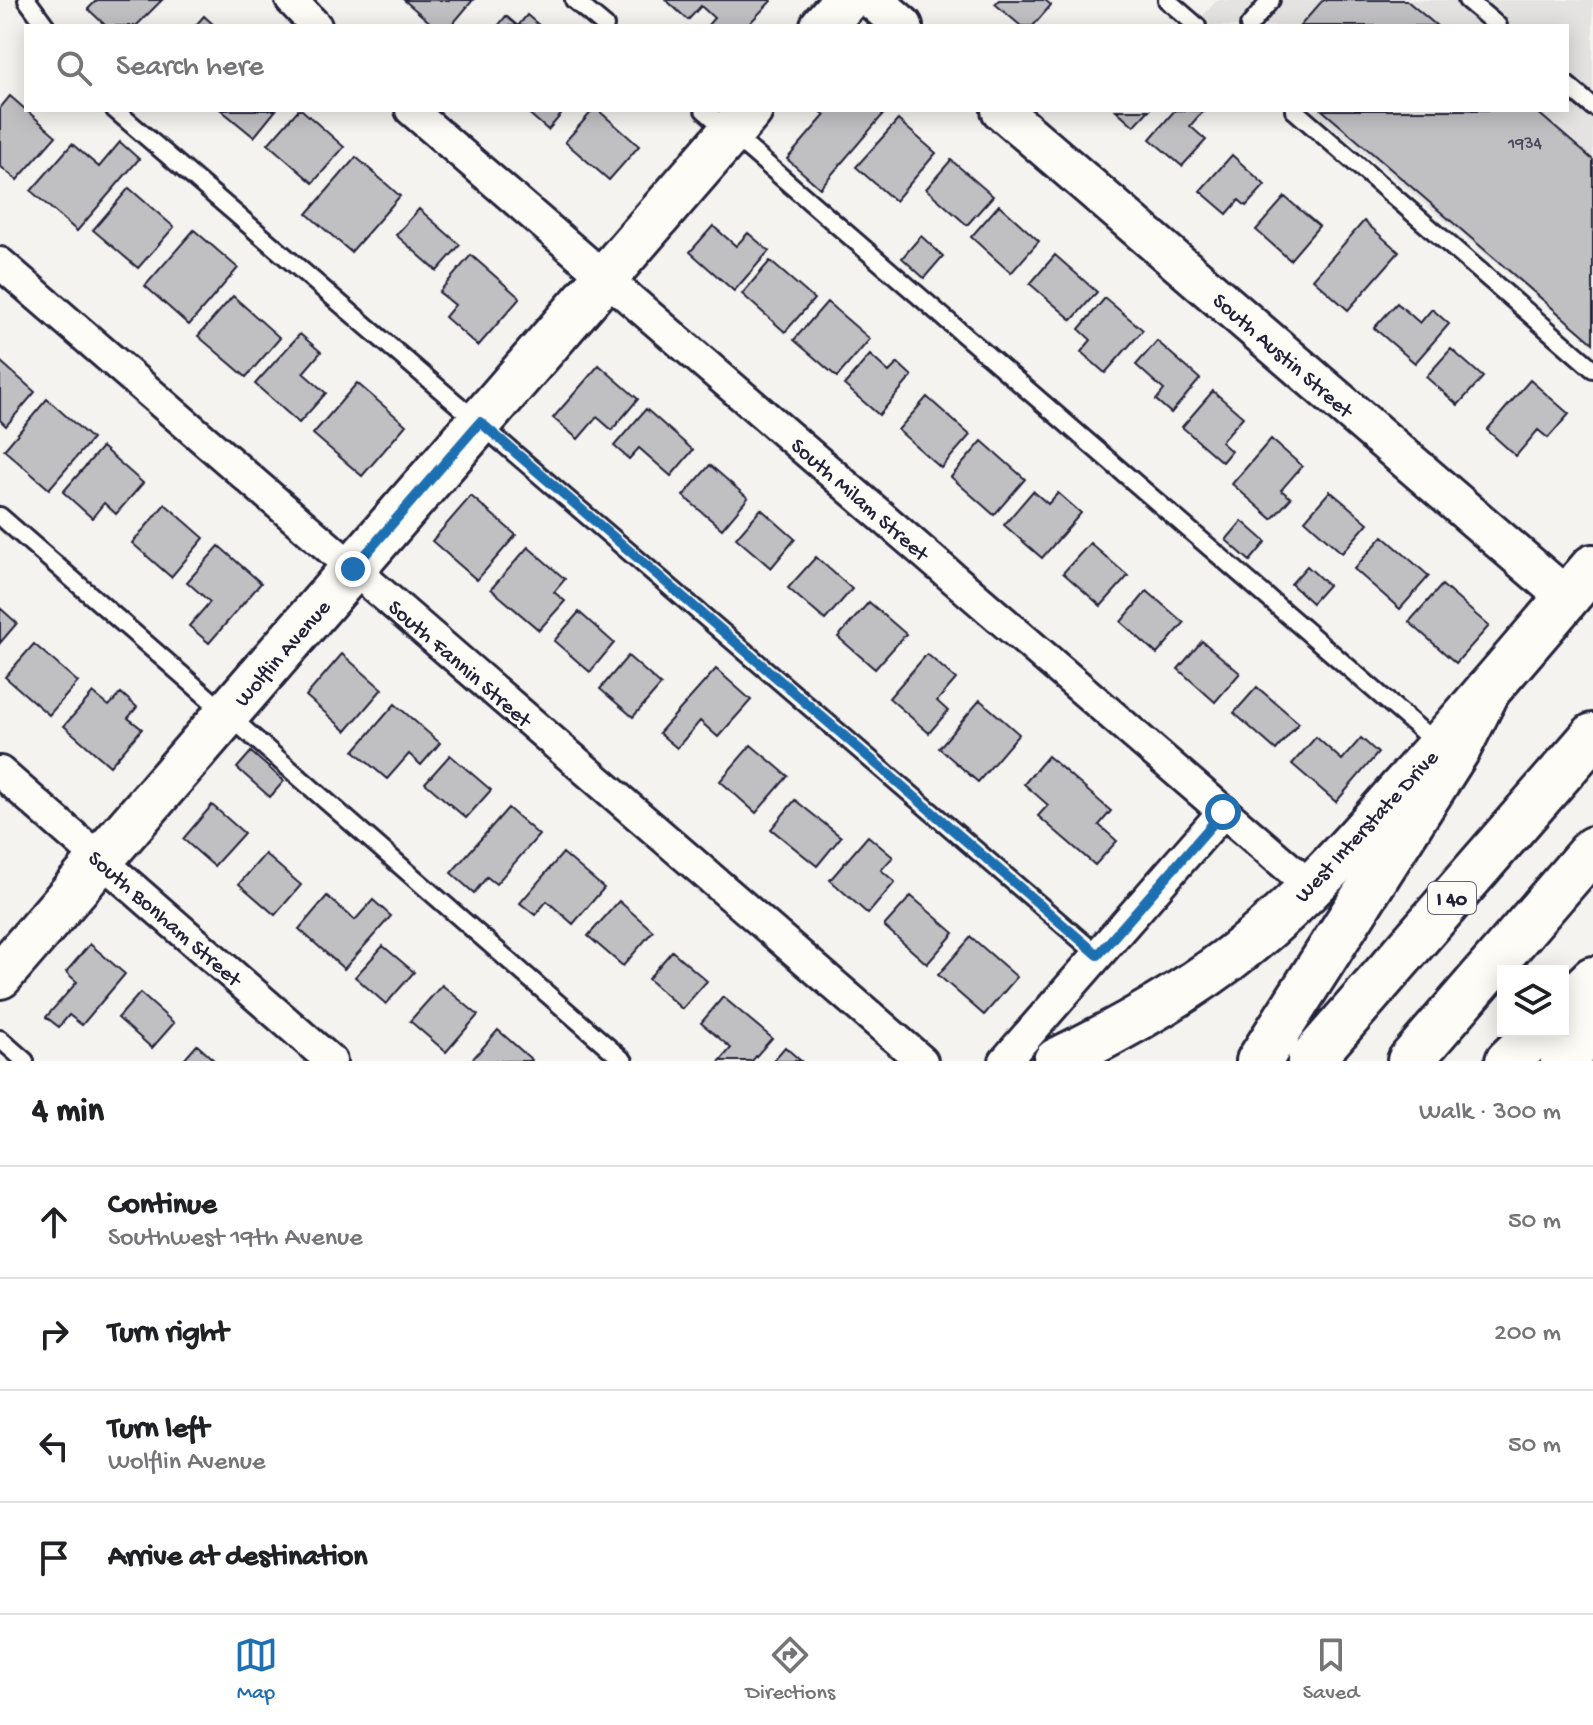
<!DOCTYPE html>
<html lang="en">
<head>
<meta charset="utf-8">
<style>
  :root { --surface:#fff; --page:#f6f6f6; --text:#202124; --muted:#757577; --line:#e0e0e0; --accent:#1f6fb2 }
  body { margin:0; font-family:"Gochi Hand",sans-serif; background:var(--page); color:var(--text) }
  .controls { position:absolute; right:24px; bottom:24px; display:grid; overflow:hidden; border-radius:0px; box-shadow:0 4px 20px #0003 }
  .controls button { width:72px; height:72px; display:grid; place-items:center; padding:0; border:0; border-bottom:2px solid var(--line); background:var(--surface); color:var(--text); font:40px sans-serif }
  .stop { position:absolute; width:24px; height:24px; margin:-18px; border:6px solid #1f6fb2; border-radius:50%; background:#fff }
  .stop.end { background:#1f6fb2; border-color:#fff; box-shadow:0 2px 8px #0008 }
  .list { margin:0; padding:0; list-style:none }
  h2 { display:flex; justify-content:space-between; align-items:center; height:104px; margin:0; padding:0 32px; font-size:34px }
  h2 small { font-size:26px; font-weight:400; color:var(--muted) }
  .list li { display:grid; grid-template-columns:52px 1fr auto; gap:24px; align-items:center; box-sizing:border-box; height:112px; padding:0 32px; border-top:2px solid var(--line) }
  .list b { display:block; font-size:30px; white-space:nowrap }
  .list p { margin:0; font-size:26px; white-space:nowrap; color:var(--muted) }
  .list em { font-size:26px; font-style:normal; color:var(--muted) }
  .icon { flex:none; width:44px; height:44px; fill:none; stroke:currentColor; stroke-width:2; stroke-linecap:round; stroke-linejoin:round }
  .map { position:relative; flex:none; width:1593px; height:1061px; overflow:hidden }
  .search { position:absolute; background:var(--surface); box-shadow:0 4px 20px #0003; left:24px; right:24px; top:24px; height:88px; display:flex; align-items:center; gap:20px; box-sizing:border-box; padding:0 28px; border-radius:0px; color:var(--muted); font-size:30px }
  .sheet { height:552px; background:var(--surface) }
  nav { display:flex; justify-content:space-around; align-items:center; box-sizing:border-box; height:112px; border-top:2px solid var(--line); background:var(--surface); font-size:22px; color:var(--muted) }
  nav a { display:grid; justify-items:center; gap:4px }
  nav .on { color:var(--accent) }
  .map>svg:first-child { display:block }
  .built { fill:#e4e3e2 }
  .building { fill:#c0bfc2; stroke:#22223b; stroke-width:2 }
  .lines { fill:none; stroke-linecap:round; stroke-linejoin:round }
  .service-casing { stroke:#22223b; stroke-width:22 }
  .minor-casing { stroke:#22223b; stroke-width:36 }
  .tertiary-casing { stroke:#22223b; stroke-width:44 }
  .secondary-casing { stroke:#22223b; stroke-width:50 }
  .motorway-casing { stroke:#22223b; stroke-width:50 }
  .service { stroke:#fdfcf7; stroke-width:16 }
  .minor { stroke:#fdfcf7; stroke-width:30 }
  .tertiary { stroke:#fdfcf7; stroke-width:38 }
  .secondary { stroke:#fdfcf7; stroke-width:44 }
  .motorway { stroke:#fdfcf7; stroke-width:44 }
  .route { stroke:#1f6fb2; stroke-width:10 }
  .labels { text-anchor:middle; stroke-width:6; stroke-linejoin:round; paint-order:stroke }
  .number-label { font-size:18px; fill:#4a495d }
  .shield { fill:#fdfcf7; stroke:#646373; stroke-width:2 }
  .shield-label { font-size:20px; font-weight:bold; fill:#22223b }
  .street-label { font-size:22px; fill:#22223b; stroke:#fdfcf7 }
</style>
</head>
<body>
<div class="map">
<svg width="1593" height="1061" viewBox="0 0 1593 1061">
  <rect width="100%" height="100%" fill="#f4f3ef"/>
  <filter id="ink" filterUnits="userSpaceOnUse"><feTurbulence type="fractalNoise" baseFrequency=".0125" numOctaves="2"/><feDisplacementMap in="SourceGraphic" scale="16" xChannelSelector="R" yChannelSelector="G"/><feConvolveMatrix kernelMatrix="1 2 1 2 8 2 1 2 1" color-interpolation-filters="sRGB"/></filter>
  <g filter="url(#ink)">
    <path class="built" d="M1217,0h376v344l-281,-234h255v-84h-356l-10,-8z"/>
    <path class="building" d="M97,0h65l-26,26h-30l-18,-17z
      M404,0h69l-22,26h-17z
      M666,0h104l1,1 -24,25h-40l7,-8 -13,-12 -13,14z
      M999,0h46l6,5 -18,21h-12l-26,-22z
      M1323,0h83l31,26h-137z
      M527,15l13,11h-42l8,-10 12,10z
      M204,16l11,10h-20z
      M10,96l46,40 -39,44 -17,-14v-58z
      M221,110h55l-22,27z
      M298,110h4l42,37 -31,36 -45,-39z
      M525,110h40l-17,20z
      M593,110h5l41,36 -30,34 -44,-38z
      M819,110h68l-67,78 -33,-29 38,-44z
      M1116,110h33l-15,16z
      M1175,110l28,1 -13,15 16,14 -24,26 -32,-27z
      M1322,110h213l58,50v183z
      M898,120l38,33 -41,48 -39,-34z
      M120,142l19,17 -62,72 -46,-40 41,-47 27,23z
      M1232,155l33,30 -19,21 -7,-6 -12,14 -27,-23z
      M356,157l44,39 -49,56 -44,-38z
      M951,160l42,36 -26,29 -41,-36z
      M129,188l45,39 -36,41 -45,-38z
      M1285,197l34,29 -29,34 -34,-30z
      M999,205l40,36 -28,32 -40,-36z
      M419,209l41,36 -23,26 -41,-36z
      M1364,221l35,31 -51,58 -35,-31z
      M713,226l23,20 12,-13 21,18 -35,40 -44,-39z
      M194,230l44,38 -49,57 -44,-39z
      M921,236l22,20 -19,22 -22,-20z
      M471,255l49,43 -42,48 -33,-29 10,-12 -16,-13z
      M1055,255l42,37 -25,28 -42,-36z
      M770,261l44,38 -29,33 -43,-38z
      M233,296l47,42 -34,39 -48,-41z
      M1105,298l38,32 -38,43 -24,-21 10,-12 -12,-11z
      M827,302l43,37 -33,38 -43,-37z
      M1397,303l23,20 12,-14 17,15 -34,39 -41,-35z
      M300,334l21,18 -18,21 23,20 -27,30 -44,-39z
      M1157,341l43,38 -29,34 -15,-13 8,-10 -28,-25z
      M1451,349l32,28 -25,28 -32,-28z
      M870,355l19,17 9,-9 14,13 -33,39 -35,-30z
      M0,361l35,31 -29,34 -6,-6z
      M599,365l39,34 -26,31 -15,-13 -19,22 -25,-21z
      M1530,380l39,34 -21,24 -10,-8 -22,26 -29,-26z
      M357,383l49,42 -44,51 -49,-42z
      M1213,391l30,26 -22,25 10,9 -9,11 -40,-35z
      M927,397l43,38 -29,33 -43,-38z
      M47,399l45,40 -43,50 -45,-39z
      M646,409l47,41 -22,26 -32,-28 -10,11 -15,-13z
      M1271,439l31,27 -21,24 10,8 -19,21 -40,-35z
      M982,441l43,38 -31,36 -43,-38z
      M102,447l41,36 -27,31 -12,-11 -12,15 -29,-26z
      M710,465l38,33 -26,31 -39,-33z
      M1033,491l15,13 10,-11 23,20 -39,45 -38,-33z
      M1330,491l38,32 -26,30 -37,-33z
      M471,496l45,39 -39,45 -45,-39z
      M165,504l39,34 -33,39 -39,-34z
      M761,509l34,30 -24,29 -35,-30z
      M1242,521l24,21 -16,19 -24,-21z
      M1383,536l46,40 -29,33 -46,-40z
      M1090,543l38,33 -27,30 -38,-33z
      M219,546l42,37 -52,60 -20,-17 21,-24 -23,-20z
      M528,547l37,32 -11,13 11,9 -26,29 -48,-41z
      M816,557l36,32 -27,31 -37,-32z
      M1307,566l21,19 -16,18 -21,-19z
      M1442,585l47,41 -33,37 -47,-41z
      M1147,591l37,32 -27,31 -36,-32z
      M869,602l37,32 -31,35 -37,-32z
      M0,608l17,15 -17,20z
      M579,612l35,31 -24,29 -36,-31z
      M1202,641l38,32 -25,29 -37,-33z
      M34,644l44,38 -29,33 -44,-38z
      M342,654l40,35 -36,42 -40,-35z
      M927,654l29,25 -19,22 11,10 -19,22 -40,-35z
      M628,656l33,29 -28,32 -33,-28z
      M716,669l35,31 -33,37 -18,-16 -23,27 -18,-15z
      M1257,687l42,36 -23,27 -42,-37z
      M93,693l16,13 12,-13 16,14 -9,11 14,11 -32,37 -46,-40z
      M980,700l39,34 -41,48 -39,-34z
      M395,704l45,39 -19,22 -12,-11 -22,25 -33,-28z
      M1316,737l26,23 19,-22 17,15 -42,49 -44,-38z
      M751,745l37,31 -32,37 -36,-32z
      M251,752l33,29 -14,16 -33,-29z
      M450,755l41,35 -25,28 -41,-35z
      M1048,756l63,55 -12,14 18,16 -22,24 -57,-49 10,-11 -24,-21z
      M795,800l46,37 -24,29 -46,-37z
      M212,805l32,28 -30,33 -31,-27z
      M508,808l31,27 -43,49 -9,-7 -13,16 -23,-20z
      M868,836l25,21 -12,13 14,12 -27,32 -38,-34z
      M563,853l41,35 -31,36 -26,-23 -12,14 -15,-12z
      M265,854l36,31 -26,30 -36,-31z
      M327,896l28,24 18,-20 18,16 -47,53 -45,-40z
      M911,896l43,37 -27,31 -43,-38z
      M619,901l34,30 -30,35 -35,-30z
      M971,937l46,40 -33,38 -46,-40z
      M90,944l35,30 -43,51 -13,-10 -10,12 -13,-10 31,-35 -11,-10z
      M383,946l31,26 -28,32 -31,-27z
      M672,951l35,30 -25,28 -34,-30z
      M442,985l36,30 -32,37 -36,-31z
      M140,993l34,30 -22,25 -34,-30z
      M723,997l49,41 -20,23h-32l11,-13 -30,-25z
      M498,1030l34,30 -1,1h-60z
      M197,1045l18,16h-32z
      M785,1047l16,14h-28z"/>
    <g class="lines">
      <defs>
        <path id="service" d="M27,0l19,26
          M574,0l31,26
          M1167,0l30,26
          M1467,0l31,26
          M1249,26l22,-26
          M1567,85l26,22
          M115,110l983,845
          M704,110l734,635
          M1294,110l299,259
          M0,516l624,545
          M0,1039l25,22"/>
        <path id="minor" d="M291,0l25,26
          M411,110l900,777
          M0,263l922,798
          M0,772l331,289
          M1005,1061l218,-249"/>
        <path id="tertiary" d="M873,0l30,26
          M1001,110l566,488"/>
        <path id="secondary" d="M823,26l23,-26
          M0,976l750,-866
          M1056,1061c64,-31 137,-72 192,-117 57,-46 106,-101 154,-156 65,-72 128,-147 191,-221
          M1563,1061l30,-34"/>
        <path id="motorway" d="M1563,1008l30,-29
          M1259,1061l200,-314 29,-57
          M1310,1061l283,-325
          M1410,1061l183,-212
          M1508,1061l31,-30"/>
      </defs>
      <use href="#service" class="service-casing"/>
      <use href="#minor" class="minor-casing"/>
      <use href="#tertiary" class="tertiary-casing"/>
      <use href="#secondary" class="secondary-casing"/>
      <use href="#motorway" class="motorway-casing"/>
      <use href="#service" class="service"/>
      <use href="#minor" class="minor"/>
      <use href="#tertiary" class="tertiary"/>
      <use href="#secondary" class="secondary"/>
      <use href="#motorway" class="motorway"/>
    </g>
  </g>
  <g class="lines" filter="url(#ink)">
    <path class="route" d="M353,569l127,-147 618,533 125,-143"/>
  </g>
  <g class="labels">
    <g class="number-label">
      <text x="1525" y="148">1934</text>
    </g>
    <rect class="shield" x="1428" y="882" width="48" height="32" rx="6"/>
    <g class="shield-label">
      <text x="1452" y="905">I 40</text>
    </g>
    <g class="street-label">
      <text transform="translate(1284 354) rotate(41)" y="8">South Austin Street</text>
      <text transform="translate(861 498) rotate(41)" y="8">South Milam Street</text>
      <text transform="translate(281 652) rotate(-49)" y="8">Wolflin Avenue</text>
      <text transform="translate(461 662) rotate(41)" y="8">South Fannin Street</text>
      <text transform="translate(1365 825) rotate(-47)" y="8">West Interstate Drive</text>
      <text transform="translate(166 917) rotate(41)" y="8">South Bonham Street</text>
    </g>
  </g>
</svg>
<div class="controls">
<button><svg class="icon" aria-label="layers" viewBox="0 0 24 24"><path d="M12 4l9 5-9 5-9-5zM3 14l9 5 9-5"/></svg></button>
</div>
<div class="stop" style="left:1223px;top:812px"></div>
<div class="stop end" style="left:353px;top:569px"></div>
<div class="search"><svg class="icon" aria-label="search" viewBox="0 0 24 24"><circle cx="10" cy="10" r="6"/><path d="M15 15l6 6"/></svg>Search here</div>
</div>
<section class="sheet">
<h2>4 min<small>Walk · 300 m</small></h2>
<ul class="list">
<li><svg class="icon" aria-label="ahead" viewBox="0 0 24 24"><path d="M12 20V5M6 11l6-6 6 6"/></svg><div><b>Continue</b><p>Southwest 19th Avenue</p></div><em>50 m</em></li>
<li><svg class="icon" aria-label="right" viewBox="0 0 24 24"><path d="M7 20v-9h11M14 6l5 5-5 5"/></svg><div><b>Turn right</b></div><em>200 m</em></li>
<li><svg class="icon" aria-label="left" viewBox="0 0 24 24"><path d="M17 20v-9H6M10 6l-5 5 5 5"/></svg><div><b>Turn left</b><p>Wolflin Avenue</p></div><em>50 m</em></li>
<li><svg class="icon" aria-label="arrive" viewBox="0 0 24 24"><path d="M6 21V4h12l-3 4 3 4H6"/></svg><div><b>Arrive at destination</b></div></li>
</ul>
</section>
<nav>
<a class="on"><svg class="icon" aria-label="map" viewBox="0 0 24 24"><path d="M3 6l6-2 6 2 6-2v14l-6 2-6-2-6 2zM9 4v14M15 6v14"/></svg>Map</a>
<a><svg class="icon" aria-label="directions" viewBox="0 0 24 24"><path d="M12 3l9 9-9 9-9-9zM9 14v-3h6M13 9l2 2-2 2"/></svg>Directions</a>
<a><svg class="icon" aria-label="saved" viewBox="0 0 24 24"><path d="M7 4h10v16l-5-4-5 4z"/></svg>Saved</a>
</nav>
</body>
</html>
